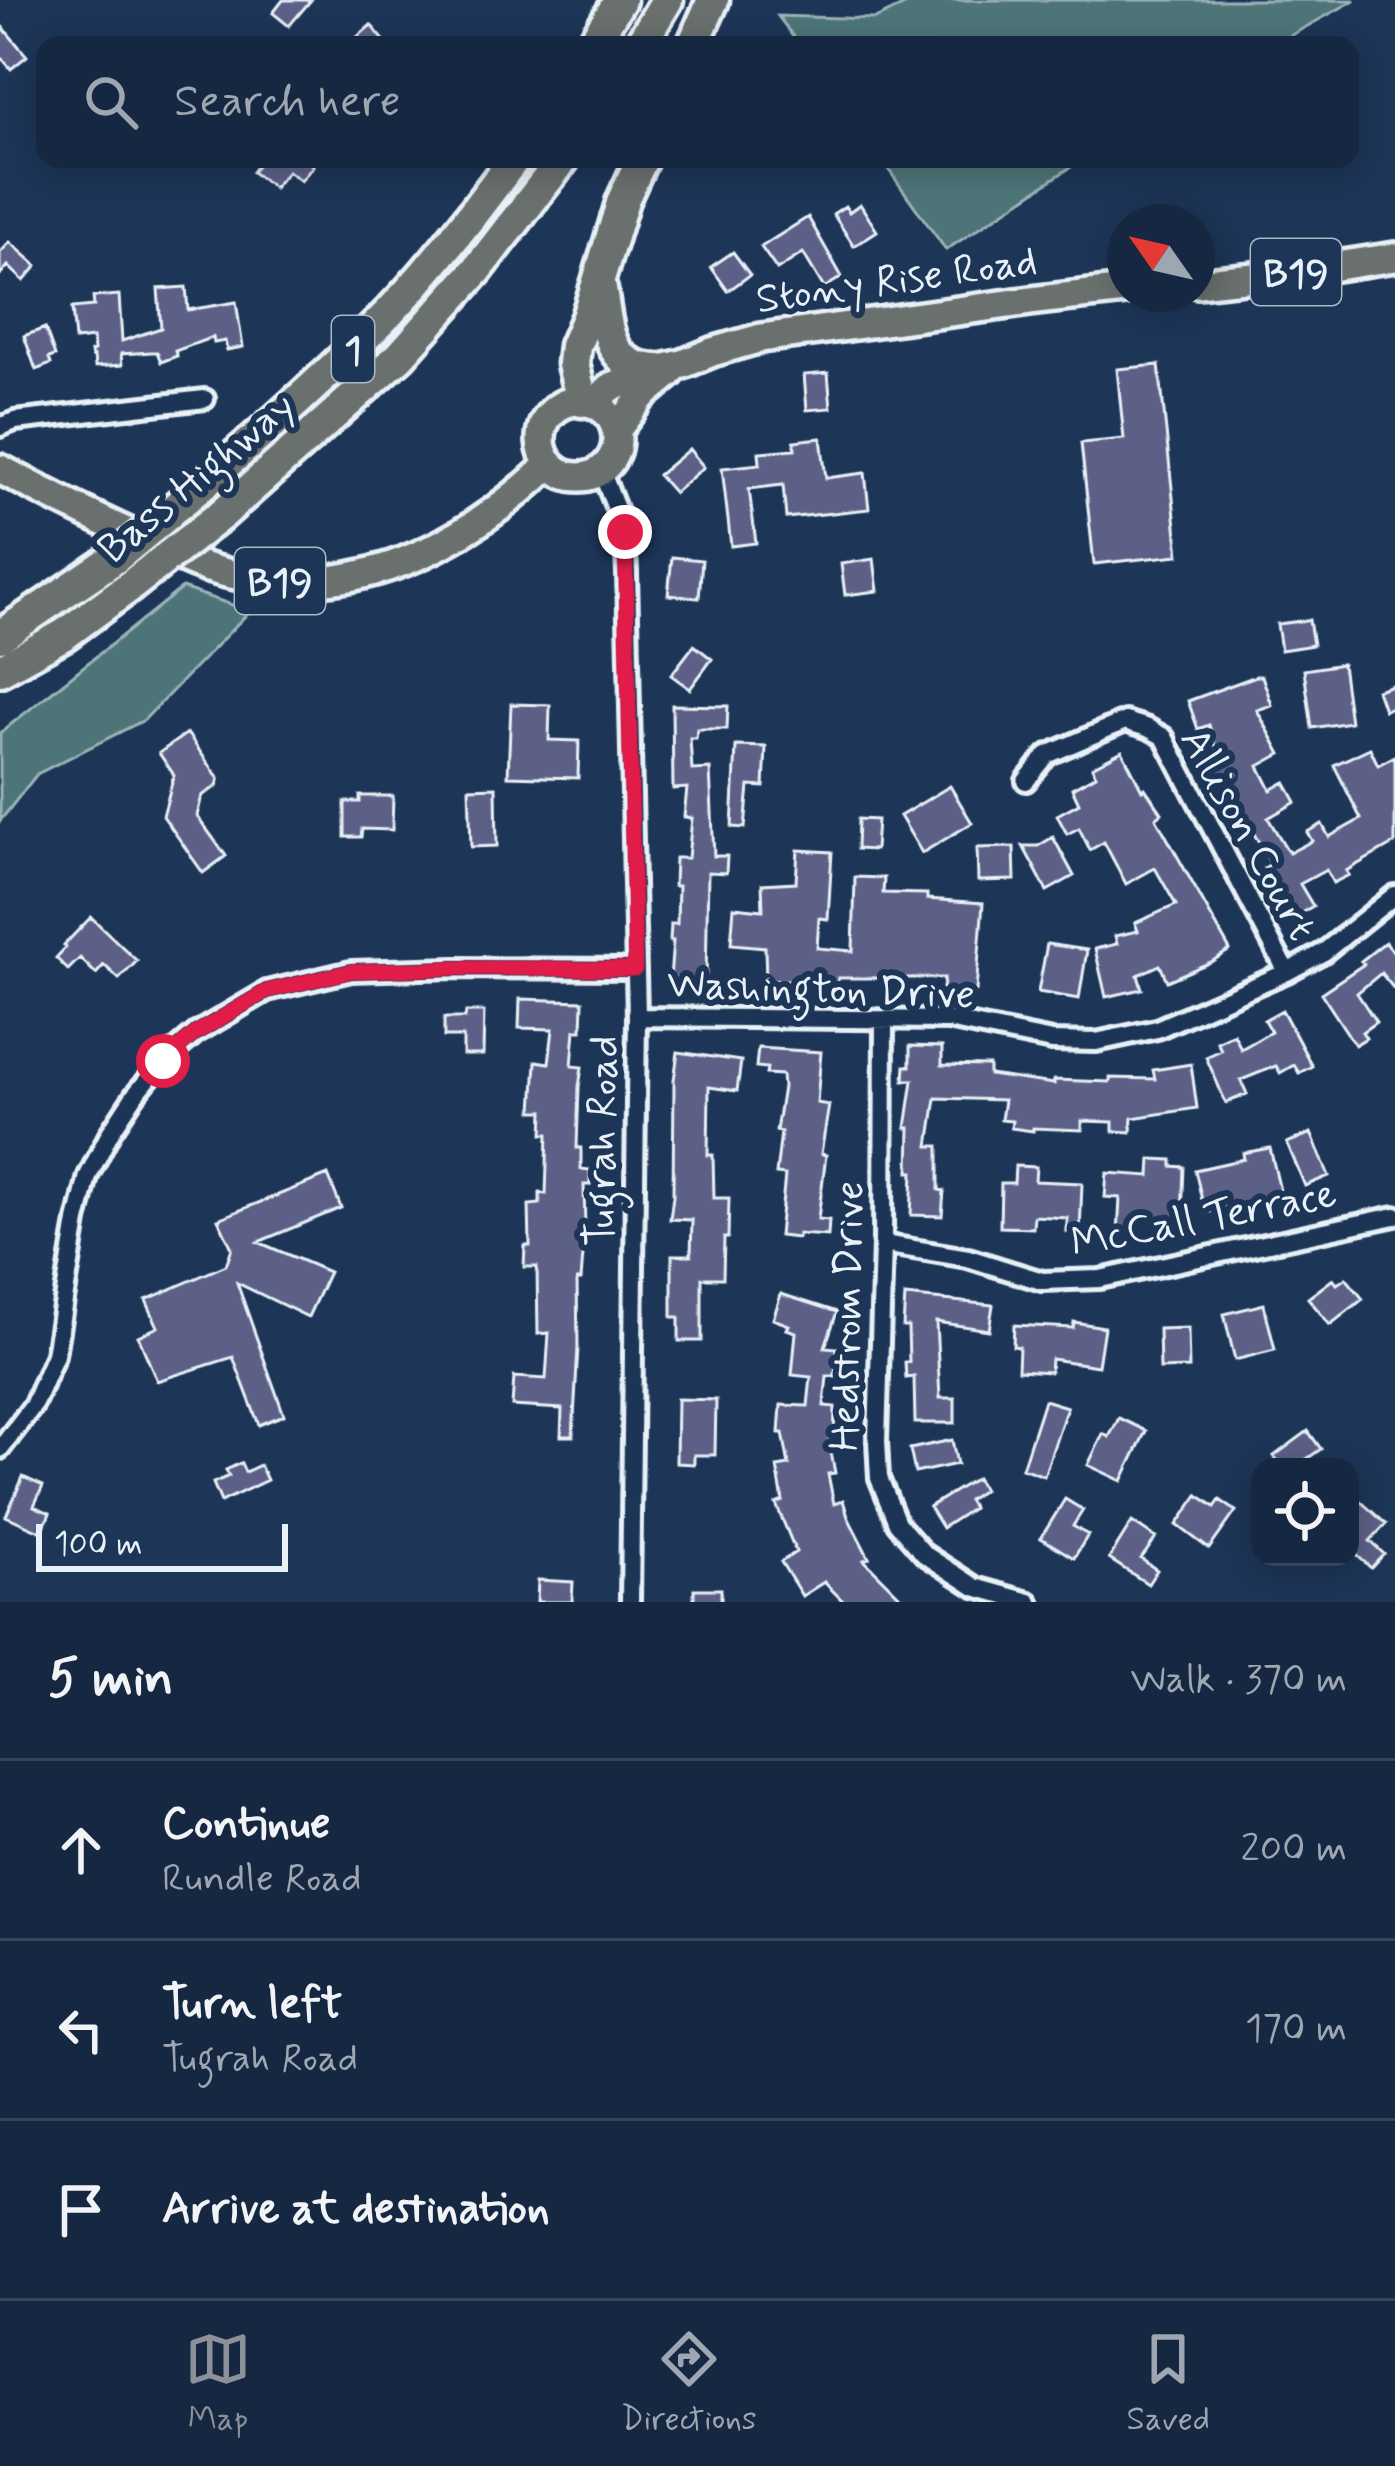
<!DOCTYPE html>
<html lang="en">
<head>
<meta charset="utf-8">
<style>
  :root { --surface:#162841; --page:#1f3048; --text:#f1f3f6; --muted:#9ea6b1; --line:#35445a; --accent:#8c9099 }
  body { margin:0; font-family:Mynerve,sans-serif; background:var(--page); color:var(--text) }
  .controls { position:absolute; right:36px; bottom:36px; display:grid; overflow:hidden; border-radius:24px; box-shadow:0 6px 30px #0003 }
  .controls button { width:108px; height:108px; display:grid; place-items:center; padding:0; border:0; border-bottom:3px solid var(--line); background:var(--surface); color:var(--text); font:60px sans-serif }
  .compass { position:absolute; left:1107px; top:204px; width:108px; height:108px; border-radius:50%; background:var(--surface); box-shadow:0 6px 30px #0003; rotate:304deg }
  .scale { position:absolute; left:36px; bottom:30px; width:252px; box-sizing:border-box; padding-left:12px; border:6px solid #e8f1f8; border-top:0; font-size:33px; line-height:42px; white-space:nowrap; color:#e8f1f8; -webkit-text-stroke:9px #1d3557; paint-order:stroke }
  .stop { position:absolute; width:36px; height:36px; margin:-27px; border:9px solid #e11d48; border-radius:50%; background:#fff }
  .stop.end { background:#e11d48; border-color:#fff; box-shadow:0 3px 12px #0008 }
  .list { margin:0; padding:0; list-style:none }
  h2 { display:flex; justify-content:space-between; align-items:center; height:156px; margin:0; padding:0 48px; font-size:51px }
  h2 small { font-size:39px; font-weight:400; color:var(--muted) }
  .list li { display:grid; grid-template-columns:78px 1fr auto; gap:36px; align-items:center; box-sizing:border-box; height:180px; padding:0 48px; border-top:3px solid var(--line) }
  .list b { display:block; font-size:45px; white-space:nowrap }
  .list p { margin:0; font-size:39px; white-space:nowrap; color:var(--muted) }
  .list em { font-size:39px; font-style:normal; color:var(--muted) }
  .icon { flex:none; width:66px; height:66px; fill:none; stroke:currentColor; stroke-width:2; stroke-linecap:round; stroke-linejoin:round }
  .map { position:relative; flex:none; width:1395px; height:1602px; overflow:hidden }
  .search { position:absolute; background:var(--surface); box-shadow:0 6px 30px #0003; left:36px; right:36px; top:36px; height:132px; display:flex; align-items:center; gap:30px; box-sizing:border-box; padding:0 42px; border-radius:24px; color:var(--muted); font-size:45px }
  .sheet { height:696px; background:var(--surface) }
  nav { display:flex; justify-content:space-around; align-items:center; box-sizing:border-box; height:168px; border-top:3px solid var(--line); background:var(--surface); font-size:33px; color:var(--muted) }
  nav a { display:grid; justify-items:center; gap:6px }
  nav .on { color:var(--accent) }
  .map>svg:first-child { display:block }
  .green { fill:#4e7578; stroke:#9bb3b8; stroke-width:3 }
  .building { fill:#5c6086; stroke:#e8f1f8; stroke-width:3 }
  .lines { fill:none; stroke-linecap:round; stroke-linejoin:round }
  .street-casing { stroke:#e8f1f8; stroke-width:26 }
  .primary-casing { stroke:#e8f1f8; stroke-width:36 }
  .highway-casing { stroke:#e8f1f8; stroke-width:39 }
  .street { stroke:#1d3557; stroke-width:16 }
  .primary { stroke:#6b706d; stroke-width:27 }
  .highway { stroke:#6b706d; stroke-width:30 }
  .highway-bridge-casing { stroke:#e8f1f8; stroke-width:39; stroke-linecap:butt }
  .highway-bridge { stroke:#6b706d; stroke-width:30 }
  .route { stroke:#e11d48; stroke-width:15 }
  .labels { text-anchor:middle; stroke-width:12; stroke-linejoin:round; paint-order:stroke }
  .shield { fill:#1d3557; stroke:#abb9c8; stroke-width:3 }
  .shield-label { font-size:39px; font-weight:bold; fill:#e8f1f8 }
  .street-label { font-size:42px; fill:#e8f1f8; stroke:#1d3557 }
</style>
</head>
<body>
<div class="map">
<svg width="1395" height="1602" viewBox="0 0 1395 1602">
  <rect width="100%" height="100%" fill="#1d3557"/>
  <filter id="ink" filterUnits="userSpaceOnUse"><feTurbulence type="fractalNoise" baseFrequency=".00833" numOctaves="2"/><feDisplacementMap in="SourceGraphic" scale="24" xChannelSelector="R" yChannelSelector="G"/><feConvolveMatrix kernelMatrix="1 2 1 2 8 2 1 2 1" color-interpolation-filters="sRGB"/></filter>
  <g filter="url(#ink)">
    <path class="green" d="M915,0h440l-82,45h-474l-21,-29 97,3z
      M881,159h202l-137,91z
      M182,588l68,23 -106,109 -107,54 -37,47v-88z"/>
    <path class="building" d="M283,0h28l-22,26 -16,-13z
      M0,24l27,32 -16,13 -11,-13z
      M371,25l17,20h-40z
      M262,159h42l9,7 -12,15 -13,-10 -14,17 -22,-16z
      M860,204l17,27 -23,15 -21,-32 12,-8 4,6z
      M808,217l34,60 -18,11 -21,-35 -26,17 -16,-23z
      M10,242l27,24 -13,15 -16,-15 -8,9v-22z
      M733,252l17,23 -22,16 -17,-24z
      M186,287l2,23 48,-8 7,45 -16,3 -2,-9 -11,2 -1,-6 -38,14 2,5 -16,6 -4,-10h-5l-31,2 1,11 -27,2 -1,-10h-2l-1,-5 3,-1 -1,-13 -18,2 -3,-32 22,-2 -1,-9 26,-2 3,46 39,-13 -3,-39z
      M45,328l10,28 -6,2 2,6 -15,6 -12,-34z
      M1159,365l20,190 -85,9 -13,-121 43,-4 -7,-70z
      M828,373l3,35 -24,2 -3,-35z
      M821,438l5,40 39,-5 4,36 -83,9 -3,-33 -34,4 7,54 -25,3 -9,-78 38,-4 -1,-12 36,-3 -1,-8z
      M689,449l15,18 -30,26 -16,-18z
      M672,557l30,3 -3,38 -31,-3z
      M874,559l4,32 -33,4 -4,-31z
      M1309,620l4,25 -32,5 -4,-26z
      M694,645l18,14 -22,30 -19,-14z
      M1342,664l8,58 -38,6 -8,-58z
      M1256,676h6l10,29 -15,5 24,44 -22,12 12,24 14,-8 11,20 -28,16 21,35 23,-12 -5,-9 15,-8 7,13 32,-18 -27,-54 36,-17 8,17 17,-9v87l-49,28 3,4 -16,8 -7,-13 -26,14 13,22 -27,16 -16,-26 8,-4 -14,-24 7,-4 -62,-110 8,-4 -8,-25 -11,4 -10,-28z
      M1395,684v22l-11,4 -7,-20z
      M511,704l39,1 -1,35 30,1 -1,37 -70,-2z
      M672,705l56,1 -1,23h-30l-1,9h-6l2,32 18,-1 4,87h13l-1,17 -18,-1 -2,108 -36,-2 3,-37h-3l1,-17h6l1,-38h-4l1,-28h13l4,-40 -8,-1 3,-29 -14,1z
      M187,733l32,46 -2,7 -15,10 -5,20 29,40 -23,17 -40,-57 11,-41 -15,-22z
      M736,746l30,1 -2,40 -15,-1 -4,42 -13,-1z
      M1122,751l20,39 3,-2 17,25 -6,5 74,132 -19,12 -44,19 -7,-16 -22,10 4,14 -36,8 -11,-48 22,-5 -2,-8 23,-5 -3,-8 41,-18 -21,-37 -29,16 -22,-42 -14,8 -11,-22 -12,6 -10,-19 22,-12 -7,-15 24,-13 -4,-8z
      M950,786l22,37 -50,30 -22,-37z
      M496,787l1,59 -26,1 -2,-59z
      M360,796h33l-1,34 -30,-1 -1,8h-16v-35h15z
      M858,819l19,1 -2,30 -18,-1z
      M1053,837l21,39 -27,15 -24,-45h15z
      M1014,847l1,33 -37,1 -1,-33z
      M798,850l34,2 -4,67 -9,-1 -2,30 36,3 2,-74 29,1 -1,15 44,1v5l56,4 -7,88 -33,-2 1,-11h-106v10l-49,-4v-4l-23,1 -1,-34 -34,-3 3,-37 29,3 -1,-26 34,-2z
      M91,917l46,44 -18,18 -15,-14 -8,9 -16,-16 -12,12 -12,-12 10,-11 -2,-2z
      M1385,942l10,12v36l-14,-17 -24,20 19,29 -14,10 4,6 -11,7 -34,-52 43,-29 -3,-3z
      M1047,944l40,6 -8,49 -41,-7z
      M520,999l63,2 -1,29h-7l-3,36 10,1 -3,20 -2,61h4v21l9,1v15h-6l1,44 -4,51h-4l1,67 -5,89h-12l1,-27 -50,-3 2,-29 32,2 3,-46 -11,1 -1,-67h-13l1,-21h5l-1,-41 11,-1v-11l6,1 2,-60h-5l1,-23h-11l3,-50 13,2 4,-34 -34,-1z
      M1282,1010l30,56 -13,7 -5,-8 -14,8 -4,-7 -35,14 6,14 -21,9 -20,-46 15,-7 -4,-8 17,-8 7,15 30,-17 -7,-12z
      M466,1012h18l-1,43h-20v-18h-19v-19h21z
      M910,1046l32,1v18l47,1v9l65,9v-4l56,2v-4l45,1 -2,-9 38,-6 6,44 -65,10 -1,14 -18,-1v-9l-31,-1v9l-49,-2v3l-22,-3 1,-7 -11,-1 3,-20 -68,-2 -7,48h10v44l5,1 -2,25 -31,-1 2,-43h-4l1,-44h-4l7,-48h-9l1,-14h5z
      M758,1048l63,4 -4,51 12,2 -8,49 5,1 -8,64 11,1 -1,16 -30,-2v4l-19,-2 6,-61 -9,-1 5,-42 -5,-1 7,-44 -1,-12 -16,-1 1,-6 -11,-1z
      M678,1052l63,9 -4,30 -28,-4 -1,68h5l1,43h15l-1,40h-4l-1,40h-21v63h-23v-24h-7v-62h19l1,-35 -22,-1 3,-23 1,-116z
      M1311,1133l18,43 -24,10 -18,-43z
      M1270,1148l11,47 -76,18 -10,-43 49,-11 -1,-6z
      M1151,1159l21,1v6l12,1 -2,50 -47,-1 -1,18 -16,-1 2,-35 -15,-1 2,-24 43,3z
      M1015,1166l21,1 -1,14 47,2 -2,50 -13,-1v-14l-33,-2 -1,12 -33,-1 1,-44h13z
      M328,1175l13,33 -83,34 71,30 -21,45 -71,-34 47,132 -25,10 -26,-68 -76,24 -19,-45 20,-9 -12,-27 80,-35 6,-17 -14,-29z
      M1346,1278l17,21 -33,26 -22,-27 25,-19 4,5z
      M781,1294l56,18 -12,35 12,1 -2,28h-8l-3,30 11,1 -1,34h-5l6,32 -7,1 6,30 9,-4 5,17 21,41 -5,2 42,42h-62l-20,-20 -22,14 -21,-34 15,-10 -20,-48 7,-3 -6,-34 12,-2 -6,-32h-4l2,-28 27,1 3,-29 -19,-2 4,-43 -9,-3 2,-4 -16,-6z
      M905,1296l88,9 -4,25 -53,-8 4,76h15v25h-40l-1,-46 -8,1 -1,-16h4l-1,-35h-5z
      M1264,1304l11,46 -40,10 -11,-46z
      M1074,1322l30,5 -6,39 -47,-7 -1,13 -32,-2 1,-23 -6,-1 1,-21 59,3z
      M1188,1328l1,40 -29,1 -1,-40z
      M677,1399l39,1 -1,55h-21v9l-18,-1z
      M1044,1400l23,7 -23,69 -22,-8z
      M1119,1418l27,13 -24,50 -34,-16 15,-31 6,3z
      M1308,1431l13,18 -17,12 4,6h-26l-8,-11z
      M952,1440l5,24 -42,9 -5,-24z
      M241,1463l4,9 15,-7 7,15 -46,22 -8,-19 16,-7 -3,-6z
      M23,1477l20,9 -9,20 16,7 -8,19 -36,-16z
      M976,1478l7,12 -15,10 5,8 -31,20 -13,-21z
      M1198,1495l17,12 5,-7 16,11 -27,38 -32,-24z
      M1357,1498l29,26 -16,17 14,13 -13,14 -21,-19v-43z
      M1065,1499l18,11 -10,16 15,9 -14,23 -33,-20z
      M1132,1522l24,16 -15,21 16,11 -9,14 -39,-25z
      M538,1580l35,2 -1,20h-35z
      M694,1589h27v13h-27z"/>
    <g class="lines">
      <defs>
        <path id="street" d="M0,427l15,-6 190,-22
          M601,470l24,62 2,41 10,444 -7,585
          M1026,781l21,-26 78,-34 23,7 16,9 123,235
          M637,1017l311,3 104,21 44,1 61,-13 130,-57 37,-20 71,-57
          M884,1020l-1,224 -6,197 2,37 18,45 27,31 51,33 54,15
          M883,1244l85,14 74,23 58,-2 295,-63
          M0,1449l33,-43 22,-51 22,-134 11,-45 22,-43 25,-38 28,-34 33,-28 71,-42 84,-20 104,-3 180,1"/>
        <path id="primary" d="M1197,283l94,-10 104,-16
          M541 439a38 38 0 1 1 76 0a38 38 0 1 1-76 0Z
          M594,403l17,-16 46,-17 26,-6 29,-12 49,-14 277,-38 87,-10
          M616,431l26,-35 28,-23
          M0,469c49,26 98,51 149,73 19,9 39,20 59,26 133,40 245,-12 342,-104"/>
        <path id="highway" d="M592,45l28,-45
          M640,45l27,-45
          M693,45l20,-45
          M601,290c7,40 6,78 56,80
          M582,401l-9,-37 2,-18 12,-28 36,-118 19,-41
          M222,514l178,-158 77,-86 86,-111
          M167,515c70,-60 140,-120 206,-186 52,-51 97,-111 141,-170
          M0,636l115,-78
          M0,670l65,-36 64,-47"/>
      </defs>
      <use href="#street" class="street-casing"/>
      <use href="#primary" class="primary-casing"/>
      <use href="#highway" class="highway-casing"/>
      <use href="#street" class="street"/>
      <use href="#primary" class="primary"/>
      <use href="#highway" class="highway"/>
      <defs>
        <path id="highway-bridge" d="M115,558l52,-43
          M129,587l93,-73"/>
      </defs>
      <use href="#highway-bridge" class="highway-bridge-casing"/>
      <use href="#highway-bridge" class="highway-bridge"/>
    </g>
  </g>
  <g class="lines" filter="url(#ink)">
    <path class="route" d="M163,1061l33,-28 71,-42 85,-20 103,-3 180,1 -10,-437"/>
  </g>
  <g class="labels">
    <g class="shield">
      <rect x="1251" y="239" width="90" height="66" rx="9"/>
      <rect x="332" y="316" width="42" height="66" rx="9"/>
      <rect x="235" y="548" width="90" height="66" rx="9"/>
    </g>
    <g class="shield-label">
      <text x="1296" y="286">B19</text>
      <text x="353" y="363">1</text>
      <text x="280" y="595">B19</text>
    </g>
    <g class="street-label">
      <text transform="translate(896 278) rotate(-8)" y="15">Stony Rise Road</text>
      <text transform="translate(195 476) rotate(-40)" y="15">Bass Highway</text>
      <text transform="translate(1250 833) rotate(61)" y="15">Allison Court</text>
      <text transform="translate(821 987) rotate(2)" y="15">Washington Drive</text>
      <text transform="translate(600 1141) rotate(-89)" y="15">Tugrah Road</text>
      <text transform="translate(1203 1216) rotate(-11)" y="15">McCall Terrace</text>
      <text transform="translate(845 1316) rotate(-89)" y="15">Hedstrom Drive</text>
    </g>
  </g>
</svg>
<div class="controls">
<button><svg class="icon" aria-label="locate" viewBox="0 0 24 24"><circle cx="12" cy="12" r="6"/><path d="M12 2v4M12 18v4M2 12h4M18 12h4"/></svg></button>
</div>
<svg class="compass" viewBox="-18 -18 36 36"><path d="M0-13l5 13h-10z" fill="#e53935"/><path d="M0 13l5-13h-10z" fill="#9ea6b1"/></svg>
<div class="scale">100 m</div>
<div class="stop" style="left:163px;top:1061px"></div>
<div class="stop end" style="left:625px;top:532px"></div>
<div class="search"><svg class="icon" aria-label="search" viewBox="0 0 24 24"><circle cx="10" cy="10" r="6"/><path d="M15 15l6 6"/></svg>Search here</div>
</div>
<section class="sheet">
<h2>5 min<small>Walk · 370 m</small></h2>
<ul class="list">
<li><svg class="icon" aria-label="ahead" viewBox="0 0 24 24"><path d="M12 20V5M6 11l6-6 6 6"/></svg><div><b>Continue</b><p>Rundle Road</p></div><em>200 m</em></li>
<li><svg class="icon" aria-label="left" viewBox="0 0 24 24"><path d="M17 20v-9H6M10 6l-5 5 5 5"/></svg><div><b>Turn left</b><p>Tugrah Road</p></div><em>170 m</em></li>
<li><svg class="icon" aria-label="arrive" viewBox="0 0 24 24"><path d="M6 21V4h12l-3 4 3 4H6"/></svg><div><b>Arrive at destination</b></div></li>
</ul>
</section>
<nav>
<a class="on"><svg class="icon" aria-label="map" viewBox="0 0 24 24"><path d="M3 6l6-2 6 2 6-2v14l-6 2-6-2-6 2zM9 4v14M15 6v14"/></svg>Map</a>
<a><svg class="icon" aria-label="directions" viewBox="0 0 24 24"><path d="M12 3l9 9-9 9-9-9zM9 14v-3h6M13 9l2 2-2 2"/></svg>Directions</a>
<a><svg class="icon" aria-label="saved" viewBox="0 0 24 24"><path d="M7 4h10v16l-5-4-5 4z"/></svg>Saved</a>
</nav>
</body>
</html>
